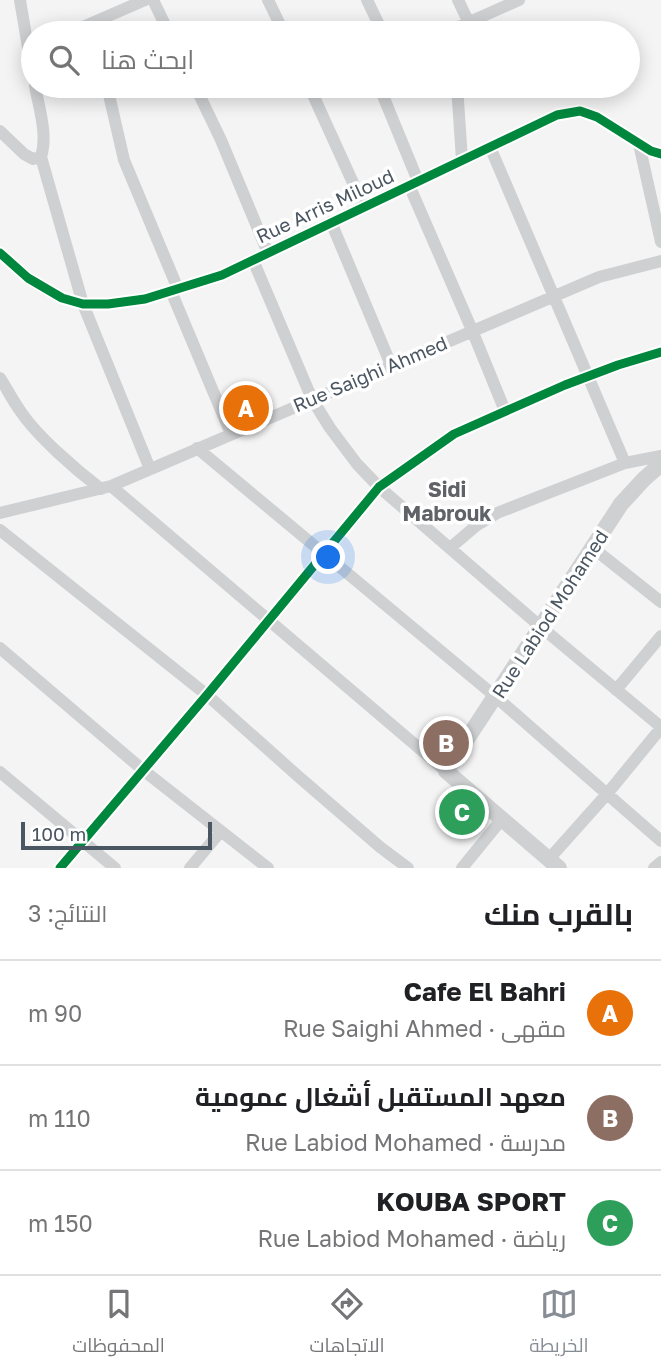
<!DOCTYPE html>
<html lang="ar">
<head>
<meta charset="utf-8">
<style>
  :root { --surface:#fff; --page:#f2f2f2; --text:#202124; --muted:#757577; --line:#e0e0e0; --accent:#868d94 }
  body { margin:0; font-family:"Golos Text",Cairo,sans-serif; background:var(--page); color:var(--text); direction:rtl }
  .scale { position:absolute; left:21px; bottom:18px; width:191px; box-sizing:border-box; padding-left:7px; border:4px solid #4a5661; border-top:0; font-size:19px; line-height:24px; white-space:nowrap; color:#4a5661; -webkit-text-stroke:5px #fff; paint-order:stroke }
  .you { position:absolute; left:329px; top:558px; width:24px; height:24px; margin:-18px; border:5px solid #fff; border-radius:50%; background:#1a73e8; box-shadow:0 0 0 10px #1a73e833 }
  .badge { display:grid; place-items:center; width:46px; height:46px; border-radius:50%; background:var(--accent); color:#fff; font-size:23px; font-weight:700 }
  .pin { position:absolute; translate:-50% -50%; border:4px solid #fff; box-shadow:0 2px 7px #0006 }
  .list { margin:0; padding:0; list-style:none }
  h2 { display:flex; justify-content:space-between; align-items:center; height:91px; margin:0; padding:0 28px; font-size:30px }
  h2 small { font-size:23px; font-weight:400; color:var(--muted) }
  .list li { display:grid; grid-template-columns:46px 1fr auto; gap:21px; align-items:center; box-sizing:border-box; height:105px; padding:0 28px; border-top:2px solid var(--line) }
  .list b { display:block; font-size:26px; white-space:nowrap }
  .list p { margin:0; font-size:23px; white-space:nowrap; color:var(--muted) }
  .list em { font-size:23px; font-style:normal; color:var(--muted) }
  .icon { flex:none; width:38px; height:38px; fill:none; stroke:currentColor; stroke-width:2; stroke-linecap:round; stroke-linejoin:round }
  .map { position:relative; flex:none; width:661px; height:868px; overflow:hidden; direction:ltr }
  .search { position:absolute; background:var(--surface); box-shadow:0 4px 18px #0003; left:21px; right:21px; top:21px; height:77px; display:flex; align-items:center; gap:18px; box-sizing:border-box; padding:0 24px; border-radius:38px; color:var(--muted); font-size:26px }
  .sheet { height:406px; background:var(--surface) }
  nav { display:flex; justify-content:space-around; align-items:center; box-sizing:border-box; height:98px; border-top:2px solid var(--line); background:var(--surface); font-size:19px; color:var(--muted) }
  nav a { display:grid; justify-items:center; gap:4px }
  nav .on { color:var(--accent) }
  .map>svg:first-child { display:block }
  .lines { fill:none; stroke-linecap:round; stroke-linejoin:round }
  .minor { stroke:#ced0d2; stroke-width:12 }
  .tertiary { stroke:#ced0d2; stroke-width:16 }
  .cycleway-casing { stroke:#fff; stroke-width:13 }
  .cycleway { stroke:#00873e; stroke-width:9 }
  .labels { text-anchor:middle; stroke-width:7; stroke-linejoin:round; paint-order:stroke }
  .street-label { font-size:19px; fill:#4a5661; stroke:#fff }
  .neighbourhood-label { font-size:21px; font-weight:bold; fill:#5f6368; stroke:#fff }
</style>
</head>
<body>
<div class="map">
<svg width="661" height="868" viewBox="0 0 661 868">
  <rect width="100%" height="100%" fill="#f4f4f4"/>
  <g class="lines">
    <path class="minor" d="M20,0l13,77
      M153,0l16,33
      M268,0l16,33
      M367,0l16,33
      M458,0l11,23
      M69,33l76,-33
      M445,33l74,-33
      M107,86l17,74 54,129
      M195,86l26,54 47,113
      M309,86l55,121
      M379,86l39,95
      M457,86l5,74
      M0,131l24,23 9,5 8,-2c7,-22 -2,-49 -6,-71
      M639,144l22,98
      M490,147l135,316
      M41,157l42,147 67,165
      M409,185l63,145 33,81
      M331,222l60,143
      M0,253l28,25 34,20 21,6h25l37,-5 77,-24 335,-160 23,-4 17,6 54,34 10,3
      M253,260l59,139 18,29 27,36 22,23 162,140 120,100
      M171,291l60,143
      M0,378c7,11 13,23 21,34 17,25 55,58 80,77
      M197,448l299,249 165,144
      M111,486l335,285
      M0,513l111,-27 488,-209 62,-16
      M0,530l207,165 92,82 81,70 28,21
      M450,548l27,-23 20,-12 128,-50 36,-7
      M593,548l68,54
      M0,648l143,122 125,98
      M616,690l45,-54
      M0,772l115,96
      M549,859l58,-65 54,-66
      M60,868l147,-173 172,-208 75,-53 111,-49 53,-20 43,-13
      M190,868l31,-37
      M462,868l40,-49
      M654,868l7,-6"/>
    <path class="tertiary" d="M559,868l-113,-97 175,-267 23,-25 17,-15"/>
    <defs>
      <path id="cycleway" d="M0,253l28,25 34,20 21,6h25l37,-5 77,-24 335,-160 23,-4 17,6 54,34 10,3
        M60,868l147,-173 172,-208 75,-53 111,-49 53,-20 43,-13"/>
    </defs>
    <use href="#cycleway" class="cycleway-casing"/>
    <use href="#cycleway" class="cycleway"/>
  </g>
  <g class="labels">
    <g class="street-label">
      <text transform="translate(325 206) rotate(-25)" y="7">Rue Arris Miloud</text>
      <text transform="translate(370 374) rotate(-23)" y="7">Rue Saighi Ahmed</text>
      <text transform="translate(550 614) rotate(-57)" y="7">Rue Labiod Mohamed</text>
    </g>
    <g class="neighbourhood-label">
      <text x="447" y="497">Sidi<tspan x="447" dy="24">Mabrouk</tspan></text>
    </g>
  </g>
</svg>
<div class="scale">100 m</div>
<div class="you"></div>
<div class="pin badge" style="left:246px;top:408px;background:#e8710a">A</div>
<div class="pin badge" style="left:446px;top:743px;background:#8d6e63">B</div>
<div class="pin badge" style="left:462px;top:812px;background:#2e9e5b">C</div>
<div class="search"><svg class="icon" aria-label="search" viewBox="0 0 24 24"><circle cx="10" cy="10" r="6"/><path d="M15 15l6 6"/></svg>ابحث هنا</div>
</div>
<section class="sheet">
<h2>بالقرب منك<small>النتائج: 3</small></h2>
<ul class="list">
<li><span class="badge" style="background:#e8710a">A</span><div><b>Cafe El Bahri</b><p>مقهى · Rue Saighi Ahmed</p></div><em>90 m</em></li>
<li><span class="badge" style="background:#8d6e63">B</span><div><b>معهد المستقبل أشغال عمومية</b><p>مدرسة · Rue Labiod Mohamed</p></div><em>110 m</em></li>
<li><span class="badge" style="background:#2e9e5b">C</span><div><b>KOUBA SPORT</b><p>رياضة · Rue Labiod Mohamed</p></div><em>150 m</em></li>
</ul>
</section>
<nav>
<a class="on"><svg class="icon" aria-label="map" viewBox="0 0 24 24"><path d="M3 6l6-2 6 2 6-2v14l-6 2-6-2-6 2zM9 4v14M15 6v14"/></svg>الخريطة</a>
<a><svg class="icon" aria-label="directions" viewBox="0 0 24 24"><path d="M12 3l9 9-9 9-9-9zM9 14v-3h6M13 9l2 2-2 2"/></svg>الاتجاهات</a>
<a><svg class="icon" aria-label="saved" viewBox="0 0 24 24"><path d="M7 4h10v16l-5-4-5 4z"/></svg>المحفوظات</a>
</nav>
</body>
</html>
